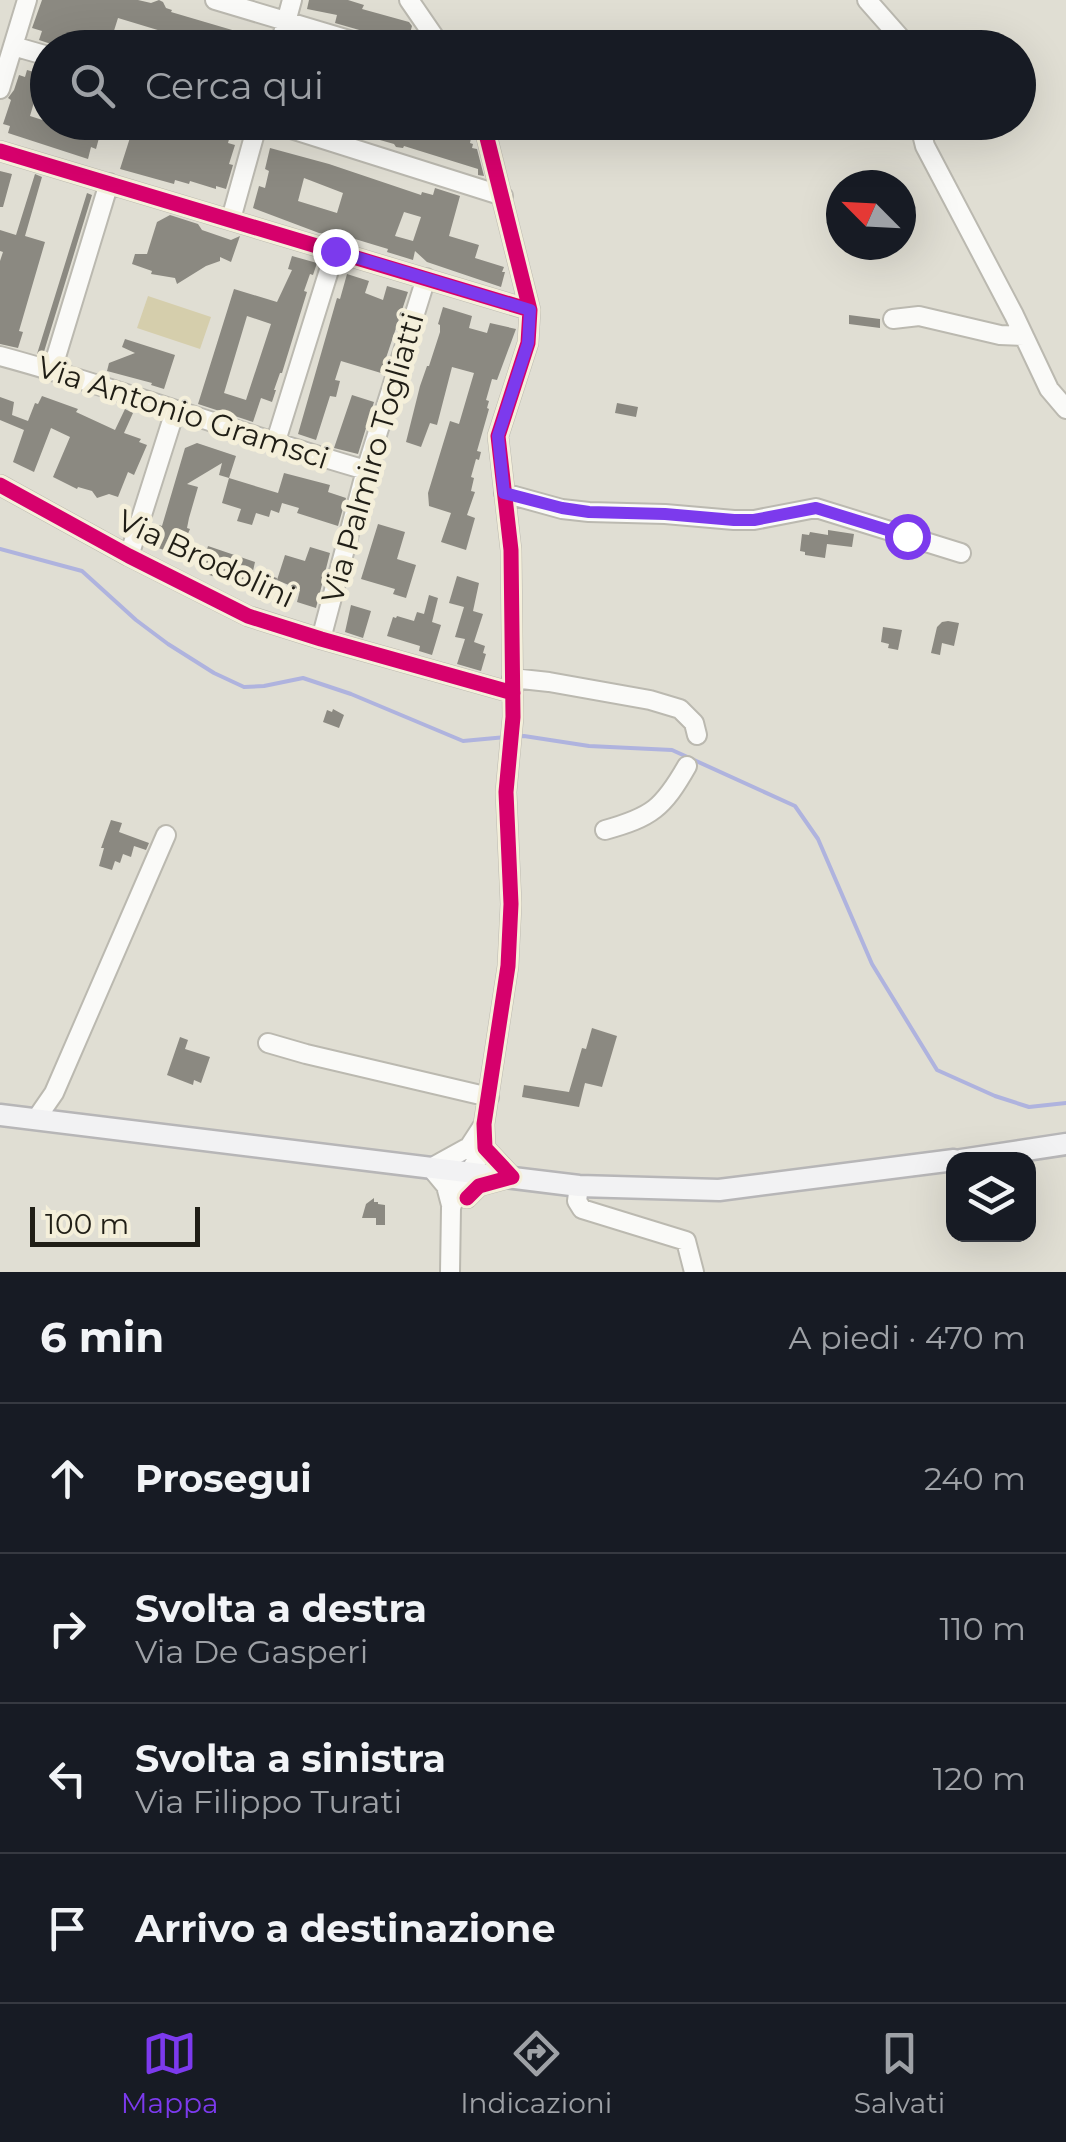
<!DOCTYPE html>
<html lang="it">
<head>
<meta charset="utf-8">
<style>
  :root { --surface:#171b24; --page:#20242c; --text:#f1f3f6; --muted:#9ea1a6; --line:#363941; --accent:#7c3aed }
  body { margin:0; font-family:Montserrat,sans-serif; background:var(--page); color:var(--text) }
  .controls { position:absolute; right:30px; bottom:30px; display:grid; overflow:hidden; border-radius:20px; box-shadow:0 10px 40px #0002 }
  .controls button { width:90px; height:90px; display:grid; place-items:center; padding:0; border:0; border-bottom:2px solid var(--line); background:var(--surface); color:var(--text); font:50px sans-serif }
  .compass { position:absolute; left:826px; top:170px; width:90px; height:90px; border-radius:50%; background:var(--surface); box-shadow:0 10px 40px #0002; rotate:294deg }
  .scale { position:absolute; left:30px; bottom:25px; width:170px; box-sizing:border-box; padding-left:10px; border:5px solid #201e16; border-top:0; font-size:28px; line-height:35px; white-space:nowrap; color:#201e16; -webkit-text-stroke:8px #f4efda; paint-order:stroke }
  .stop { position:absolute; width:30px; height:30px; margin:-22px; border:8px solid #7c3aed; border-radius:50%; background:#fff }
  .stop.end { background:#7c3aed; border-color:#fff; box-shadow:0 2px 10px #0008 }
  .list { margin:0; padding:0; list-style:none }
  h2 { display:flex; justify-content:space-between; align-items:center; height:130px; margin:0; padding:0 40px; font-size:42px }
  h2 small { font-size:32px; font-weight:400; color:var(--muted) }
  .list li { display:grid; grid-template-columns:65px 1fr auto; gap:30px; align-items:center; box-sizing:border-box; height:150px; padding:0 40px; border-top:2px solid var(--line) }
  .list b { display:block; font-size:38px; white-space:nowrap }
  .list p { margin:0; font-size:32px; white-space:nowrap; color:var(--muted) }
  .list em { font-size:32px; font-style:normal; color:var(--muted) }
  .icon { flex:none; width:55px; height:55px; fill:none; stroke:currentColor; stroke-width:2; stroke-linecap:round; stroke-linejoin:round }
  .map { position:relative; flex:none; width:1066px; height:1272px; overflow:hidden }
  .search { position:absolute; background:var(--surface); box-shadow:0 10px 40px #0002; left:30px; right:30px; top:30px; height:110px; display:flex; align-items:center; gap:25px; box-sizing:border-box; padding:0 35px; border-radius:55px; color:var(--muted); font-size:38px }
  .sheet { height:730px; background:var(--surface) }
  nav { display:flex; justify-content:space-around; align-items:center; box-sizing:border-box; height:140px; border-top:2px solid var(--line); background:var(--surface); font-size:28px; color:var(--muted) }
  nav a { display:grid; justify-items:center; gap:5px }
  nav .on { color:var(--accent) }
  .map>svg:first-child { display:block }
  .green { fill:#d5ceac }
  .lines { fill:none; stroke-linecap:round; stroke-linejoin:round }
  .stream { stroke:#afb3de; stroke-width:4 }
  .building { fill:#8b8981; fill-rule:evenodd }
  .minor-casing { stroke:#bbb9b0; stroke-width:22 }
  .major-casing { stroke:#b7b6b7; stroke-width:25 }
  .minor { stroke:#fafaf8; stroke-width:18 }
  .major { stroke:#f2f2f3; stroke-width:20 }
  .cycleway-casing { stroke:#f4efda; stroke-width:21 }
  .cycleway { stroke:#d6006c; stroke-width:15 }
  .route { stroke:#7c3aed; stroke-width:12 }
  .labels { text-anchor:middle; stroke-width:10; stroke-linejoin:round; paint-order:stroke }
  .street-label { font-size:30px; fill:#201e16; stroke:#f4efda }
</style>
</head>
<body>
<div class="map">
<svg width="1066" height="1272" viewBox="0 0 1066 1272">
  <rect width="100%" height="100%" fill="#e0ded3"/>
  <path class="green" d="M148,296l63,21 -11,32 -63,-21z"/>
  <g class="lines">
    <path class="stream" d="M0,549l82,22 54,49 32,24 46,29 30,14 20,-1 39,-8 48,16 112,47 43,-4
      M516,737l8,-1 65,10 83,4 123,56 23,33 54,125 65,106 58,26 34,11 37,-4"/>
  </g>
  <path class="building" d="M42,0h96l13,3 8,-3 4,2 3,6 6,2 -1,2 92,27 -3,9h-41l-49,-16 -6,16h-7l4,-17 -43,-13 -6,19 28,7v4h-77l-24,-8 3,-9 -10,-3z
    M309,0h39l16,5 -2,4 47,13 3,4 -6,22 -18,-3 -8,-9 -45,-13 2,-8 -30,-6z
    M27,70l21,6v20l-11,-4 -7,24 69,22 -3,11 -5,-2 -3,12 -80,-26 2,-7 -7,-2 8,-24 -3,-2 6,-8 5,-15 6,2z
    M135,122h65l31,10 -3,11 7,2 -6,19 4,1 -7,24 -10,-3v3l-26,-8 -1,3 -14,-4 -1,4 -54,-15z
    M328,122h69l8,3v-3h33l18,6 1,-6 13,2 -2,8 4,1 -2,10 3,1 -1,4 5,1 7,27 -6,-1v-6l-74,-23 -1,2 -7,-1 -2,-3 -67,-19z
    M270,148l59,16 92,31 1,-3 11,3 2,-7 25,8 -11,40 30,9 -4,13 29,9 -2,5h3l-4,15 -74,-25 -12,-11 -2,9 -26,-8 1,-3 -43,-13 -26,-3 -66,-25 6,-22 6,2 4,-17 -4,-2zM304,178l39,15 -6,20 -39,-12zM404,212l17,5 -8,24 -18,-5z
    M0,171l12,3 -9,33h-3z
    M35,174l7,3 -17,59 20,6 -26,89 4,1 -5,16 -18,-4v-83l3,-9 -3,-1v-21l16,5z
    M87,193l5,2 -49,160 -6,-1z
    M170,215l28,9 4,6 29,10 9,-4 -9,26 -11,-5v4l-14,5 -29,18 -2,-6 -24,-4 1,-3 -20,-7 3,-10h12l10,-32z
    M292,256l25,7 -4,12 -3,-1 -6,17 3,1 -25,81h-2l-6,17h2l-4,12 -11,-4 -8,24 -55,-18 36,-115 43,13 15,-32 -4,-1zM247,316l24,8 -25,76 -22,-7z
    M347,274l22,7 -4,12 18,7 4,-14 21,6 -27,81 -40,-12 -6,19 5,1 -4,16 -6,-1 -14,44 -18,-6 39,-136 3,1z
    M443,307l29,9 -3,12 18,5 3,-10 26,6 -19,51 -5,-1 -6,21 3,1 -2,7 2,1 -12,42 4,1 -2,8 -3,-1 -5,18 3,1 -3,13 4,1 -8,23 8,3 -9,32 -25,-8 10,-29 -22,-7 -1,-13 22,-72 9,3 15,-51 -22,-6 -15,58 -7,-2 -9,24 -15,-5 14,-56 7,-20h2l11,-34v-7l-2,-1z
    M849,315l31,4v9l-31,-4z
    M125,339l50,16 -11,34 -13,-4 1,-2 -45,-12 2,-8 26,-10 -13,-6z
    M352,395l22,7 -16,52 -24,-6z
    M42,396l36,13 -2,3 39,18 10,-21 8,4 -9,20 17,6 -2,3 8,3 -13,30 -6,-3 -10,25 -9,-3 -12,4 -5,-7 -14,-4 -1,2 -24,-12 17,-40 -19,-9 -17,44 -21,-10 11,-32 -24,-10v-23l14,5 -2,13 16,6 7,-18 3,1z
    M617,403l21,4 -2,10 -21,-4z
    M197,443l39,13 -7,22 -10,-3 3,-12 -35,21 11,3 -9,31 -2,10 3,1 -10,23 -13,-1 -12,-4 4,-12 -2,-1 2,-9 3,1 23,-78z
    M284,473l46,12 -2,7 18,6 -8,28 -41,-13 2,-5 -17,-5 -3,10 -8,-3 -2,7 -13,-4 -4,12 -15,-4 4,-12 -19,-6 7,-25 49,15z
    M378,524l27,8 -8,27 19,6 -10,33 -13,-4 2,-5 -34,-10z
    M828,530l26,4 -2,13 -25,-3 -2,14 -20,-3v-3l-5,-1 2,-17 7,1 1,-3 18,3z
    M208,546l47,16 -2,9 24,7 -6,22 -23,-7 1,-4 -24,-7v-2l-25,-8z
    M310,547l20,6 -14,55 -19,-6 3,-12 -23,-10 8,-25 20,6z
    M457,576l22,7 -6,28 10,3 -9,28 11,4 -2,7 3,1 -5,17 -24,-7 8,-25 -10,-2 9,-30 -15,-4z
    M429,595l9,3 -6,24 9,3 -9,30 -13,-4 1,-5 -33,-10 6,-19 3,1 1,-2 17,5 3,-9 7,2z
    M351,605l20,6 -8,27 -18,-6z
    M948,621l11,2 -5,23 -12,-3 -2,12 -9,-2 6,-26 5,-5z
    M883,627l19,3 -4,20 -10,-2 1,-4 -8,-2z
    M333,709l11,6 -5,13 -16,-6 4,-12 5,2z
    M111,820l11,3 -3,9 30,11 -3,7 -12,-4 -3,11 -8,-3 -3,9 -5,-2 -3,9 -13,-4 5,-18h-3z
    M592,1028l25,8 -15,51 -17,-4 -6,24 -57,-10 2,-12 45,7 13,-44 4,1z
    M180,1037l8,3 -3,9 25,8 -9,26 -7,-3 -1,5 -26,-10z
    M374,1198v4h4v2l7,1v20h-9v-7h-14l4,-14z"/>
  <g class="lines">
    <defs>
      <path id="minor" d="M215,0l161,48
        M409,0l33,48
        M867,0l37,42 3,6
        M13,46l35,10
        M279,48l13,-48
        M0,89l27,-89
        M269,122l234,74
        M919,122l6,24 89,169 35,74 17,20
        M0,151l530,159
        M231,219l27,-97
        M893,319l26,-3 81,19 24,1
        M0,356c123,33 243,79 366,114
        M52,370l57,-187
        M275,444l60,-193
        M0,485l129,71 119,60 73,23 192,54
        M504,493l58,16 27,3 76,2 69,6h20l62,-12 145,45
        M129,556l46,-145
        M321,639l45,-169 60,-192
        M512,678l37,4 101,18 30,9 14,14 3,12
        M605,830c47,-13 58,-22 82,-64
        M268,1043l38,11 183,43
        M36,1119l18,-26 112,-258
        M579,1186l-2,15 5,8 104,32 8,31
        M467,1198l12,-12 33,-9 -27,-29 -1,-24 24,-158 3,-62 -5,-112 7,-75 -2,-167 -13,-114 30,-93 2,-33 -47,-188
        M451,1205l-5,-19 -15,-18 38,-21 15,-23
        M450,1272l1,-64 9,-27 9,-9 16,-24"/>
      <path id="major" d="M0,1115l579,71 140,4 235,-30
        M961,1160l105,-16"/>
    </defs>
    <use href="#minor" class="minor-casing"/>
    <use href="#major" class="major-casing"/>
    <use href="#minor" class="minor"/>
    <use href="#major" class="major"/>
    <defs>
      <path id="cycleway" d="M0,151l530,159
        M0,485l129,71 119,60 73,23 192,54
        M467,1198l12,-12 33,-9 -27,-29 -1,-24 24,-158 3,-62 -5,-112 7,-75 -2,-167 -13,-114 30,-93 2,-33 -47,-188"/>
    </defs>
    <use href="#cycleway" class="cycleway-casing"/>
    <use href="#cycleway" class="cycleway"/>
  </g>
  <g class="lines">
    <path class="route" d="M335,251l195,59 -2,33 -30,93 6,57 58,15 27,4 76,2 69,6h20l62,-12 91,28"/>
  </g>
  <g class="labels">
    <g class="street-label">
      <text transform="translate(183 413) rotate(18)" y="10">Via Antonio Gramsci</text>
      <text transform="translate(373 458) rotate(-74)" y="10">Via Palmiro Togliatti</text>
      <text transform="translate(206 559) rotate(25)" y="10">Via Brodolini</text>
    </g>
  </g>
</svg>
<div class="controls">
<button><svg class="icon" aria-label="layers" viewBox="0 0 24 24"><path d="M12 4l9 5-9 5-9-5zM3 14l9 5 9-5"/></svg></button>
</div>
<svg class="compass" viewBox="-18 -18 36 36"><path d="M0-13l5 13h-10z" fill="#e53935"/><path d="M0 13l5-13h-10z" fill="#9ea1a6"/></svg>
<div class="scale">100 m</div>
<div class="stop" style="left:907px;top:536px"></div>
<div class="stop end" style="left:335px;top:251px"></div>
<div class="search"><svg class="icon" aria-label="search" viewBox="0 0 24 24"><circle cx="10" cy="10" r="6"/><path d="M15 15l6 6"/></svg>Cerca qui</div>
</div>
<section class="sheet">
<h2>6 min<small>A piedi · 470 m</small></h2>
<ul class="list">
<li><svg class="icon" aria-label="ahead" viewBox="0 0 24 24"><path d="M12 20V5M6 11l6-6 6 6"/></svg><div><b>Prosegui</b></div><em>240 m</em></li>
<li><svg class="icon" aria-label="right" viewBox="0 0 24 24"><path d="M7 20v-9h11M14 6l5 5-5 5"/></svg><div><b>Svolta a destra</b><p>Via De Gasperi</p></div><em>110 m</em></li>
<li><svg class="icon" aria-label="left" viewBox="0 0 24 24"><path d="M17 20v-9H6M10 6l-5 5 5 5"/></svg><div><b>Svolta a sinistra</b><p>Via Filippo Turati</p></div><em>120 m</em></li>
<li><svg class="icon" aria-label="arrive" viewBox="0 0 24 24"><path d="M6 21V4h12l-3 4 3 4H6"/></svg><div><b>Arrivo a destinazione</b></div></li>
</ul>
</section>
<nav>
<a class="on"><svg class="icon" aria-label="map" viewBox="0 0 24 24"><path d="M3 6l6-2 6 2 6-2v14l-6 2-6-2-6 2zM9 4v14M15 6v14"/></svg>Mappa</a>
<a><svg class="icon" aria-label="directions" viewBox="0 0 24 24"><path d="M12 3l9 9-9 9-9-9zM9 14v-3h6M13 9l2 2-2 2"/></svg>Indicazioni</a>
<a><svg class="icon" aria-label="saved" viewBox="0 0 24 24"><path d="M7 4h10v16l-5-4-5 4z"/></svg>Salvati</a>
</nav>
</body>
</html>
